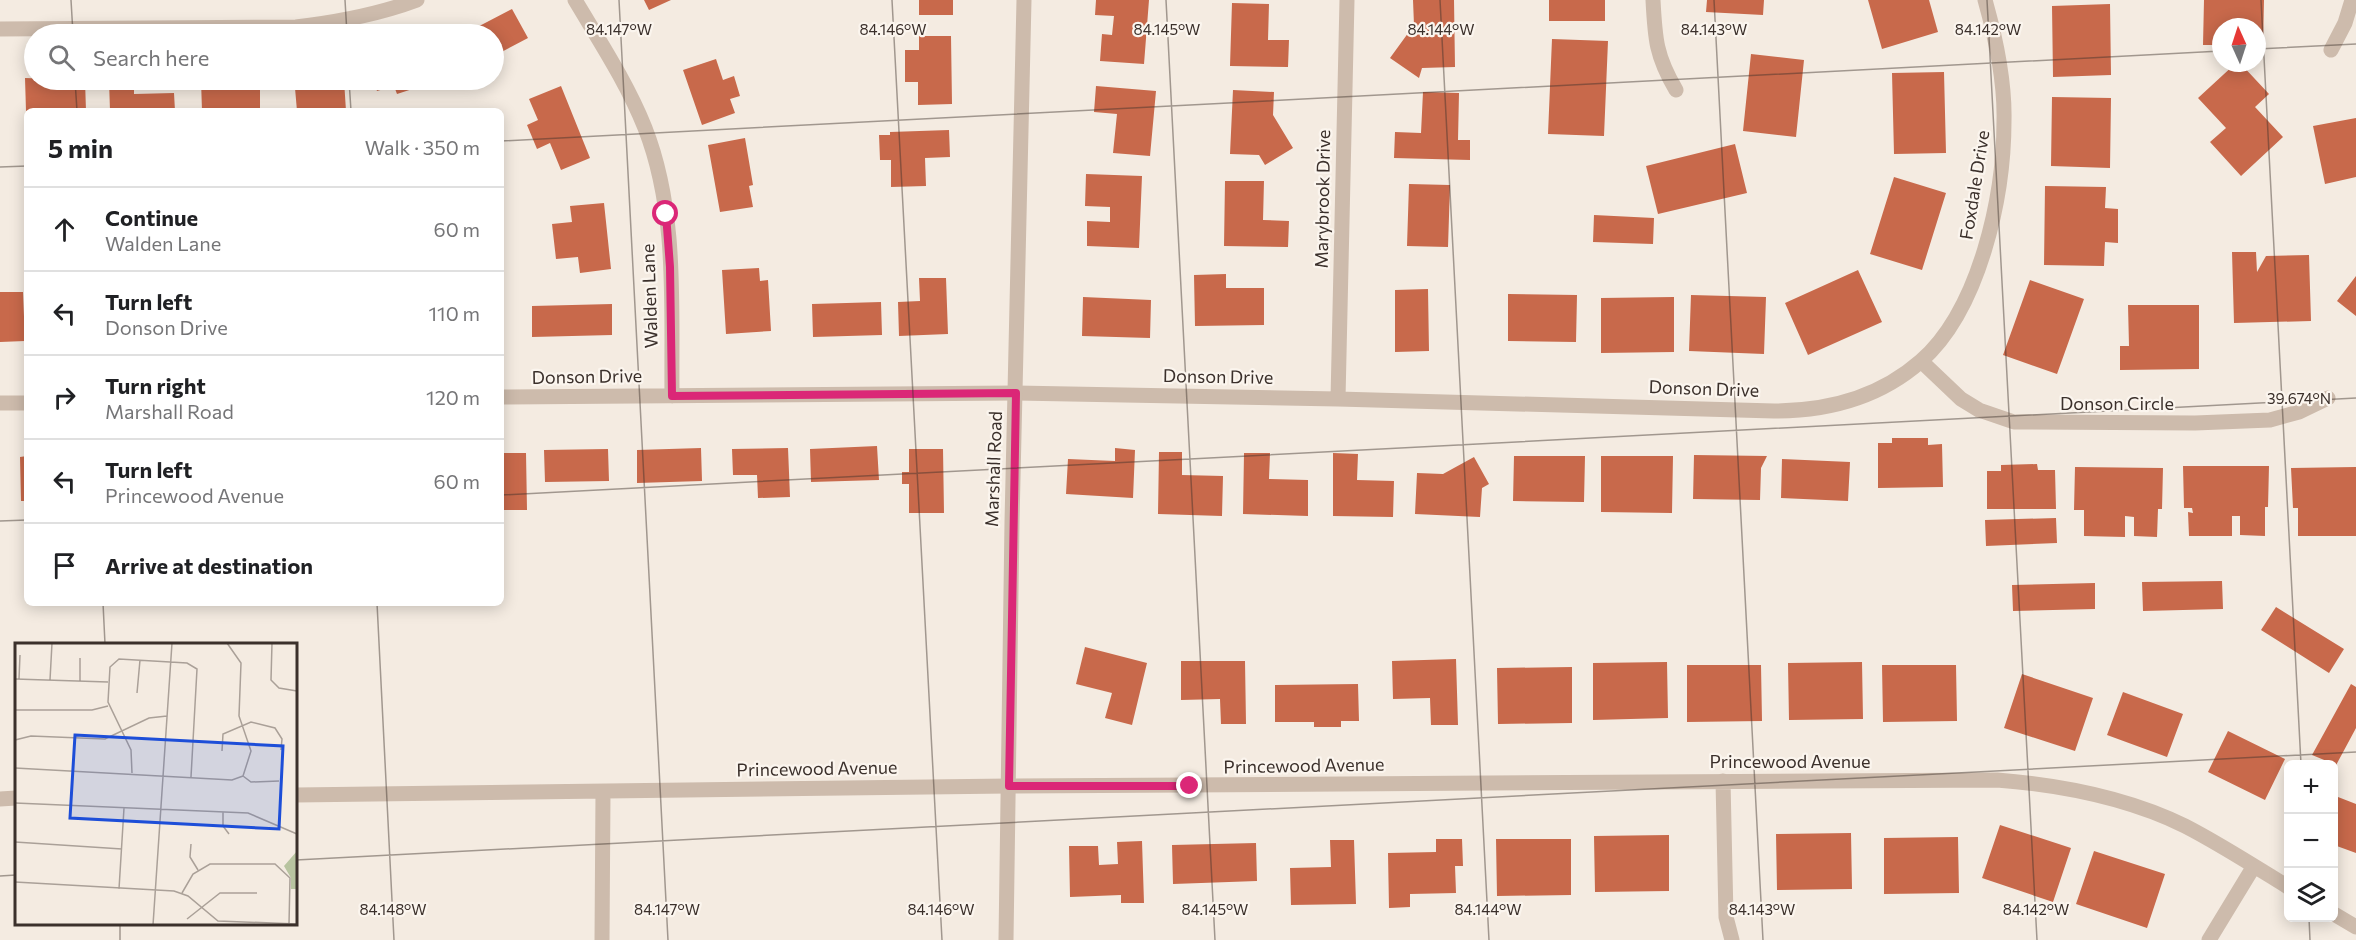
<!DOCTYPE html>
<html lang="en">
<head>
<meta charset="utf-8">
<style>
  :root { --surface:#fff; --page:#f6f6f6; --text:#202124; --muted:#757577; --line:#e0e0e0 }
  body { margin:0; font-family:Commissioner,sans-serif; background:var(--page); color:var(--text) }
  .controls { position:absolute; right:18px; bottom:18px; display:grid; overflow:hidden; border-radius:9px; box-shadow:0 3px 15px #0003 }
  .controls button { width:54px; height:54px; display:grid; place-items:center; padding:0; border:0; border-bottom:2px solid var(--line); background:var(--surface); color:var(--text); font:30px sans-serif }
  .compass { position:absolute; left:2212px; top:18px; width:54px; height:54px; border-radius:50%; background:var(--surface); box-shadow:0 3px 15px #0003; rotate:357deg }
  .stop { position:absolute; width:18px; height:18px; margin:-14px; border:4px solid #db2777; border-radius:50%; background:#fff }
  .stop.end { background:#db2777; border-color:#fff; box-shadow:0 2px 6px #0008 }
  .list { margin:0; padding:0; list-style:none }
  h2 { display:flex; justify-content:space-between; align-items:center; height:78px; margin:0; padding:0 24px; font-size:26px }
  h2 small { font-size:20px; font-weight:400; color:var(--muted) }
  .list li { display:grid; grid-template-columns:39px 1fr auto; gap:18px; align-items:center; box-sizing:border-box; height:84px; padding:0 24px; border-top:2px solid var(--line) }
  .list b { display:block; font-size:22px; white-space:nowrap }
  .list p { margin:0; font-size:20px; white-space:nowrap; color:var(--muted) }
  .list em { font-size:20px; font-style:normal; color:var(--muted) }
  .icon { flex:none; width:33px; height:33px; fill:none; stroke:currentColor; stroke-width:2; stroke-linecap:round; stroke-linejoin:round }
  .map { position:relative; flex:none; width:2356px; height:940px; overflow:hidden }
  .search { position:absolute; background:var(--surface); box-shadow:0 3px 15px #0003; left:24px; top:24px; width:480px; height:66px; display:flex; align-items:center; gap:15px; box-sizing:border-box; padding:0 21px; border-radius:33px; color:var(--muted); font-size:22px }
  .panel { position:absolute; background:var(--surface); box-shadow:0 3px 15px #0003; left:24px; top:108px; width:480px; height:498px; border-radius:9px }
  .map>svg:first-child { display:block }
  .building { fill:#c8694b }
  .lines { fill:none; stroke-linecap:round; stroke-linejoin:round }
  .minor { stroke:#cdbbac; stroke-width:15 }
  .tertiary { stroke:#cdbbac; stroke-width:15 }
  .route { stroke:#db2777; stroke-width:8 }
  .ticks { fill:none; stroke:#3b302b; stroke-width:1.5; stroke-opacity:0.45 }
  .labels { text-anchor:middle; stroke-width:4.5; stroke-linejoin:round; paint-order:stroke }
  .street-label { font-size:18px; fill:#3b302b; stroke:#fbf5ee }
  .inset-road { fill:none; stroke:#aaa098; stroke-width:1.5 }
  .view { fill:#1d4ed8; fill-opacity:0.15; stroke:#1d4ed8; stroke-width:3 }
  .inset-edge { fill:none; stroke:#3b302b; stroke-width:3 }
  .ticks-label { font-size:15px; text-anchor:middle; fill:#3b302b; stroke:#fbf5ee; stroke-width:4.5; stroke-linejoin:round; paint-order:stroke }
</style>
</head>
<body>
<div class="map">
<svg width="2356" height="940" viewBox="0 0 2356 940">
  <rect width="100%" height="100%" fill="#f4ebe1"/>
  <path class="building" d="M644,0h27l-22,10z
    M919,0h34v15h-34z
    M1096,0h53l-5,64 -44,-3 2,-27 10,1 2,-19 -19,-1z
    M1413,0h41l1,67 -33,1 -3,10 -29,-20 24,-33z
    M1549,0h56v21h-56z
    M1707,0h57l-1,15 -57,-3z
    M1868,0h61l9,32 -56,17z
    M2204,0h60l-1,46h-6v-19h-36v18h-18z
    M1232,3l37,1 -1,36h21l-1,27 -58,-1z
    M2110,4l1,71 -58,2 -1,-71z
    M512,9l16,29 -34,18v-22h-30z
    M919,36h32l1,68 -34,1v-23h-13v-32h14z
    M1552,39l56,2 -4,95 -56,-2z
    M1751,54l53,6 -8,77 -53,-6z
    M716,59l7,21 11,-4 6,20 -10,3 5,14 -33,12 -19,-55z
    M2236,63h4l29,31 -14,13 28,30 -42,39 -31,-34 16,-14 -28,-30z
    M1944,72l2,81 -52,1 -2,-81z
    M25,78l60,2 1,31h-60z
    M109,80h25v14l40,-1 1,18h-65z
    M201,80h21v5h38v26h-58z
    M314,80h30l2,31h-49l-2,-23 19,-1z
    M373,80h57l1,3 -34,11 -3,-8 -17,5z
    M561,86l29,72 -29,12 -11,-27 -13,6 -10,-24 11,-5 -9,-21z
    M1096,86l60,5 -6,65 -37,-3 4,-39 -23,-2z
    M1233,90l41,2 -1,23 20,33 -28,17 -6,-10 -29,-1z
    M1423,92l36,1 -1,47h12v20l-76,-2 1,-26 26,1z
    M2052,97l59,1 -1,70 -59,-2z
    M2356,118v59l-31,7 -12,-58z
    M949,130l1,27 -25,1 1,28 -35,1v-27h-11l-1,-25h11v-3z
    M745,138l8,47 -4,1 4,21 -33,5 -12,-67z
    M1735,144l12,49 -89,21 -12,-48z
    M1086,174l56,2 -3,72 -52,-2v-25l23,1v-15l-25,-1z
    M1894,177l52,16 -24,77 -52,-16z
    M1225,181h39l-1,39 26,1 -1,26 -64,-1z
    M1409,184l41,1 -2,62 -41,-1z
    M2045,186l61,1 -1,21 13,1v34l-13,-1 -1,24 -60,-1z
    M604,203l7,66 -31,4 -2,-16 -22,2 -4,-35 20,-2 -2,-16z
    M1594,215l60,3 -1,26 -60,-2z
    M2232,252h24l1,20 9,-16 43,-1 2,66 -77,2z
    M759,268l1,13 8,-1 3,51 -45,3 -4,-64z
    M1858,270l24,52 -74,33 -23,-52z
    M1226,274v14h38v37l-69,1 -1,-51z
    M2356,276v40l-19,-15z
    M919,278h27l2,56 -49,2 -1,-34 22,-1z
    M2030,280l54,19 -27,75 -54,-19z
    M1428,289l1,62 -34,1v-62z
    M0,292h23l2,49 -25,1z
    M1508,294l69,1 -1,47 -68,-1z
    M1691,295l75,2 -2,57 -75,-3z
    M1083,297l68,3 -1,38 -68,-2z
    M1674,297v55l-73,1v-55z
    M881,302l1,33 -69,2 -1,-33z
    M612,304v31l-80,2v-31z
    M2128,305h71v64l-79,1v-24h9z
    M1892,438h36v7l14,-1 1,43 -65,1v-45h14z
    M877,446l2,34 -68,2 -1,-33z
    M701,448l1,33 -65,2v-33z
    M788,448l2,49 -32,1 -1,-23h-24l-1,-26z
    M1115,448l20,2 -2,48 -67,-4 2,-35 47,2z
    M608,449l1,32 -64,1 -1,-32z
    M909,449h34l1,64h-35v-29h-7v-12h7z
    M1159,452h23v23l41,1 -1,40 -64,-2z
    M501,453h25l1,57h-26z
    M1244,453h26l-1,26 39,1v36l-65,-2z
    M1333,453l25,1 -1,26 37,1 -1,36 -60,-1z
    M1694,455l73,1 -6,12 -1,32 -67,-1z
    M27,456v45h-6l-1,-44z
    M1514,456h71l-1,46 -71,-1z
    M1601,456h72l-1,57 -71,-1z
    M1474,457l15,27 -7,4 -2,29 -65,-3 2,-41 26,1z
    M1782,459l68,3 -2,39 -67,-3z
    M2037,464l1,6h17l1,39h-69v-38h14v-6z
    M2183,466h86l-1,41h-3v29l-25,-1v-19h-8v20h-43l-1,-24 5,1 -1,-5h-8z
    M2075,467l88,1 -1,41h-4l-1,28 -23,-1v-19l-9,-1v21l-41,-1v-26h-10z
    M2356,467v69h-58v-28h-5l-2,-40z
    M2056,518l1,25 -71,3 -1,-26z
    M2222,581l1,28 -80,2 -1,-29z
    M2095,583v26l-82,2 -1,-26z
    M2276,607l68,42 -15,24 -68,-43z
    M1085,647l62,16 -15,62 -27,-7 7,-25 -36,-9z
    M1456,659l2,66h-27l-1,-27 -37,1 -1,-38z
    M1181,661h64l1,63h-25l-1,-25 -39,1z
    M1667,662l1,56 -75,2v-57z
    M1862,662l1,57 -74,1 -1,-57z
    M1687,665h74l1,56 -75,1z
    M1882,665h74l1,56 -74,1z
    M1572,667v56l-74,1 -1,-56z
    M2022,674l71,24 -18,53 -71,-23z
    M1358,684l1,37h-18v6h-27v-5h-39v-37z
    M2351,684l5,3v41l-22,41v-5l-22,-9z
    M2123,692l60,22 -16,43 -60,-22z
    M2228,731l57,28 -20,41 -57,-28z
    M2338,797l18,7v49l-22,-8v-36z
    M2000,825l71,23 -18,54 -71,-24z
    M1851,833l1,56 -75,1 -1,-56z
    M1669,835v56l-74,1 -1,-56z
    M1958,837l1,56 -75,1v-56z
    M1436,839h26l1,27h-8l1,27 -46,1v13l-21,1 -1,-55 48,-1z
    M1496,839h75v56l-74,1z
    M1330,840h24l2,64 -65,1 -1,-37 41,-1z
    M1142,841l2,62h-23v-8l-51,2 -1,-51h29l1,19 19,-1 -1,-22z
    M1256,843l1,38 -84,3 -1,-39z
    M2094,851l71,23 -18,54 -71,-24z"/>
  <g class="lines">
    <path class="minor" d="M575,0c25,42 52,83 70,128 33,84 26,179 27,268
      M1653,0c2,39 3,56 23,90
      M0,29l296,-2c42,-5 81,-12 121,-27
      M2331,50l14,-27 7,-23
      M1921,361l40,38 18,11 35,12 181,1 75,-3 29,-8 29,-14
      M501,397l515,-4 322,6 436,12c55,0 105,-13 147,-50 59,-52 83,-165 83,-240 1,-41 -8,-82 -19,-121
      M1338,399l9,-399
      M0,403h27
      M1723,781l3,136 6,23
      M296,795l713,-9 988,-6c64,5 129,17 188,46 35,18 69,40 103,61
      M0,799l16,-1
      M2334,914l22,13
      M602,940l1,-148
      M2209,940l45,-74"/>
    <path class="tertiary" d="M1006,940l6,-418 12,-522"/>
  </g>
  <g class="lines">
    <path class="route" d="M666,214l4,53 2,129 344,-3 -7,393h181"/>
  </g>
  <path class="ticks" d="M71,0l2,34M345,0l2,34M619,0l49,940M892,0l50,940M1166,0l49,940M1440,0l49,940M1714,0l49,940M1987,0l50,940M2261,0l40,764M2257,49l99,-5M75,80l2,31M349,80l2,31M501,141l1720,-90M0,167l27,-1M501,495l1855,-97M0,521l27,-1M103,603l2,41M377,603l17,337M296,860l2060,-108M0,876l16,-1M2309,918l1,22M120,924v16"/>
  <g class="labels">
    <g class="street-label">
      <text transform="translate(1975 185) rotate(-81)" y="6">Foxdale Drive</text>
      <text transform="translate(1323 199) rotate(-89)" y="6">Marybrook Drive</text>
      <text transform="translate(650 296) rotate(-92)" y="6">Walden Lane</text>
      <text transform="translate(587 377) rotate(-1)" y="6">Donson Drive</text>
      <text transform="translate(1218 377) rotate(1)" y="6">Donson Drive</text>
      <text transform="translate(1704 389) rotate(2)" y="6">Donson Drive</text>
      <text x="2117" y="410">Donson Circle</text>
      <text transform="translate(994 469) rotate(-88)" y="6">Marshall Road</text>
      <text x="1790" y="768">Princewood Avenue</text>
      <text transform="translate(1304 766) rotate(-1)" y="6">Princewood Avenue</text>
      <text transform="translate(817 769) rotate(-1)" y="6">Princewood Avenue</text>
    </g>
  </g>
  <g transform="translate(15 643)">
    <rect width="282" height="282" fill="#f4ebe1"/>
    <path d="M282,208v38h-6v-11l-7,-12z" fill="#b8c4a0"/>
    <path class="inset-road" d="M212,0l14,20 -2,53 12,35 -8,25M257,0l-1,37 8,8 18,3M0,36l93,3M4,36l1,-24M35,37l2,-37M65,38v-23M122,50l3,-33M0,67h77l16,-4M0,97l16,-4 74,3 44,-21 18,-2M207,108l1,-17 28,-12 24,6 7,11 -1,11M0,125l217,12 11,-4M117,130l-1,-23 -23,-48 2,-35 9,-8 68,4 10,6 -6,108M228,133l8,6 28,-1M0,160l233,10 49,21M208,169v14l6,8M0,199l107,7M176,201l-1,13 8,13M0,239l159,9 14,5 30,25 79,3M104,246l5,-81M167,250l11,-19 17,-10h65l15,14 -1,46M172,276l33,-26h37M138,282l19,-282"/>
    <path class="view" d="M60,92l208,11 -4,83 -209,-11z"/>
    <rect width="282" height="282" class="inset-edge"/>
  </g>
  <g class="ticks-label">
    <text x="619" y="35">84.147°W</text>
    <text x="893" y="35">84.146°W</text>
    <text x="1167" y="35">84.145°W</text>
    <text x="1441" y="35">84.144°W</text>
    <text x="1714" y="35">84.143°W</text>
    <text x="1988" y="35">84.142°W</text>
    <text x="2299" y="404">39.674°N</text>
    <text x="393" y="915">84.148°W</text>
    <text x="667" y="915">84.147°W</text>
    <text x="941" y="915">84.146°W</text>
    <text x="1215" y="915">84.145°W</text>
    <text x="1488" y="915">84.144°W</text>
    <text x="1762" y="915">84.143°W</text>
    <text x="2036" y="915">84.142°W</text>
  </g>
</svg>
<div class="controls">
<button>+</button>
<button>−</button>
<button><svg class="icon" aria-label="layers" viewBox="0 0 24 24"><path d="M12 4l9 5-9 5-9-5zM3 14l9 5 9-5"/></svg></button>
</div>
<svg class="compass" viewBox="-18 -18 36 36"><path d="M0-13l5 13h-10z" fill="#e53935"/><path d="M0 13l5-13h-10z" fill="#757577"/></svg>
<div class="stop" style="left:666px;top:214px"></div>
<div class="stop end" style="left:1190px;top:786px"></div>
<div class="search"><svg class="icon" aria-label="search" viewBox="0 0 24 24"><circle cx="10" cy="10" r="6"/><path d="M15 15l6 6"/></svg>Search here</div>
<section class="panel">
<h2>5 min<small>Walk · 350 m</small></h2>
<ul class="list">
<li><svg class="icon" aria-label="ahead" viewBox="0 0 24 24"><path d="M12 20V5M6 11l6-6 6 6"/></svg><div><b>Continue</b><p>Walden Lane</p></div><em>60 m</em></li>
<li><svg class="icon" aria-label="left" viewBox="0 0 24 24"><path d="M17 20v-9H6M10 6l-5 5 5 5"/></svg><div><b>Turn left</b><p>Donson Drive</p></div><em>110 m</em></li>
<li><svg class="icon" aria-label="right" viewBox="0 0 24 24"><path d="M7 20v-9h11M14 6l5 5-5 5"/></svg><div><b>Turn right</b><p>Marshall Road</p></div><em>120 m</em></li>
<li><svg class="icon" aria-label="left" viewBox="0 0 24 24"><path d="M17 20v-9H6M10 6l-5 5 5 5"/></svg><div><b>Turn left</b><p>Princewood Avenue</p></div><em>60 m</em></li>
<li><svg class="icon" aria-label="arrive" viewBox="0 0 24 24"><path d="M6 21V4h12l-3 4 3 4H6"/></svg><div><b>Arrive at destination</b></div></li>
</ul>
</section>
</div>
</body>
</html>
